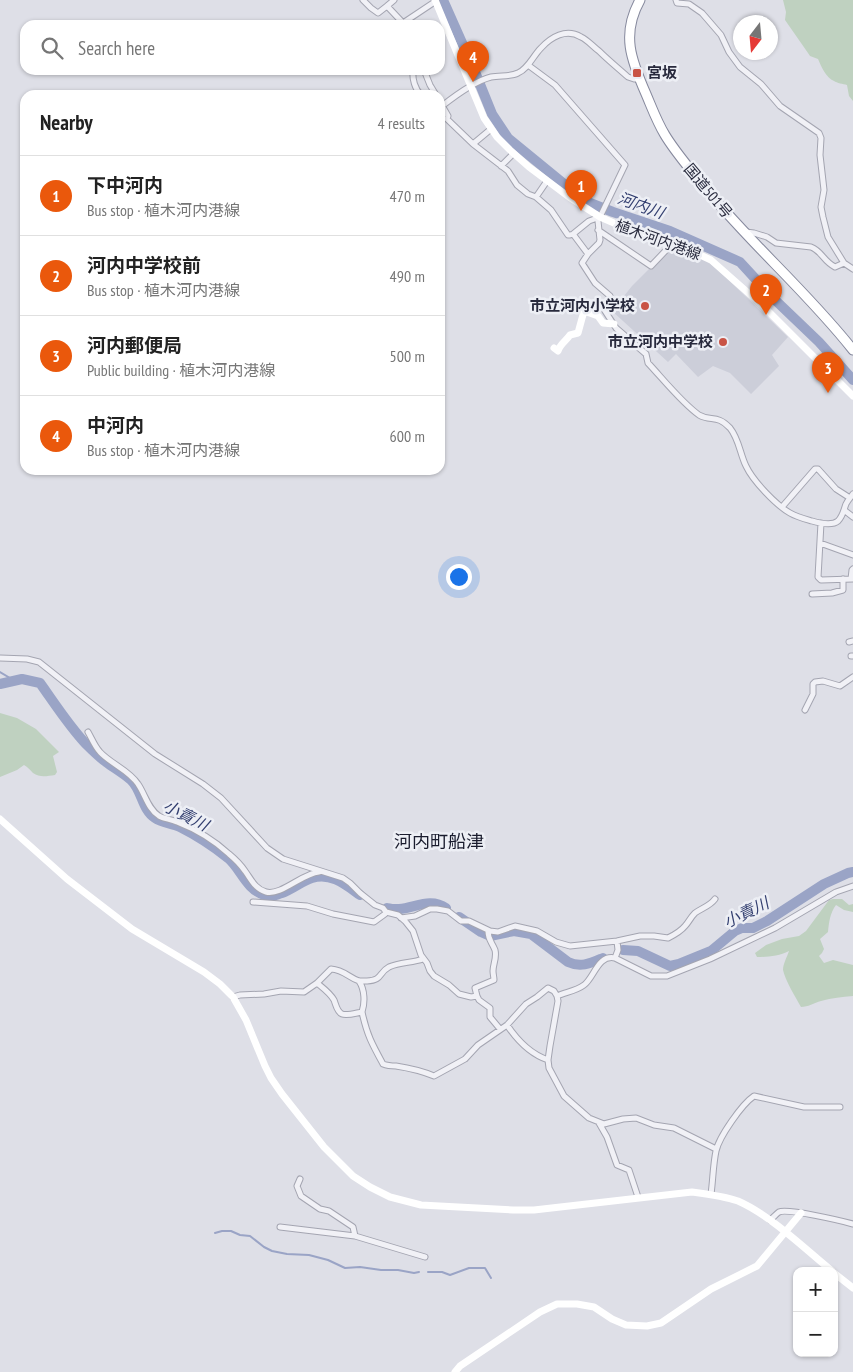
<!DOCTYPE html>
<html lang="en">
<head>
<meta charset="utf-8">
<style>
  :root { --surface:#fff; --page:#f6f6f6; --text:#222; --muted:#767676; --line:#e0e0e0; --accent:#ea580c }
  body { margin:0; font-family:"PT Sans Narrow","Noto Sans JP",sans-serif; background:var(--page); color:var(--text) }
  .controls { position:absolute; right:15px; bottom:15px; display:grid; overflow:hidden; border-radius:10px; box-shadow:0 1px 4px #0004 }
  .controls button { width:45px; height:45px; display:grid; place-items:center; padding:0; border:0; border-bottom:1px solid var(--line); background:var(--surface); color:var(--text); font:25px sans-serif }
  .compass { position:absolute; left:733px; top:15px; width:45px; height:45px; border-radius:50%; background:var(--surface); box-shadow:0 1px 4px #0004; rotate:196deg }
  .you { position:absolute; left:458px; top:576px; width:18px; height:18px; margin:-12px; border:4px solid #fff; border-radius:50%; background:#1a73e8; box-shadow:0 0 0 8px #1a73e833 }
  .badge { display:grid; place-items:center; width:32px; height:32px; border-radius:50%; background:var(--accent); color:#fff; font-size:16px; font-weight:700 }
  .pin { position:absolute; translate:-50% -41px; filter:drop-shadow(0 1px 2px #0008) }
  .pin::after { content:''; position:absolute; top:26px; width:18px; height:15px; background:inherit; clip-path:polygon(0 0,100% 0,50% 100%) }
  .list { margin:0; padding:0; list-style:none }
  h2 { display:flex; justify-content:space-between; align-items:center; height:65px; margin:0; padding:0 20px; font-size:21px }
  h2 small { font-size:16px; font-weight:400; color:var(--muted) }
  .list li { display:grid; grid-template-columns:32px 1fr auto; gap:15px; align-items:center; box-sizing:border-box; height:80px; padding:0 20px; border-top:1px solid var(--line) }
  .list b { display:block; font-size:19px; white-space:nowrap }
  .list p { margin:0; font-size:16px; white-space:nowrap; color:var(--muted) }
  .list em { font-size:16px; font-style:normal; color:var(--muted) }
  .icon { flex:none; width:28px; height:28px; fill:none; stroke:currentColor; stroke-width:2; stroke-linecap:round; stroke-linejoin:round }
  .map { position:relative; flex:none; width:853px; height:1372px; overflow:hidden }
  .search { position:absolute; background:var(--surface); box-shadow:0 1px 4px #0004; left:20px; top:20px; width:425px; height:55px; display:flex; align-items:center; gap:12px; box-sizing:border-box; padding:0 18px; border-radius:15px; color:var(--muted); font-size:19px }
  .panel { position:absolute; background:var(--surface); box-shadow:0 1px 4px #0004; left:20px; top:90px; width:425px; height:385px; border-radius:15px }
  .map>svg:first-child { display:block }
  .built { fill:#ccced9 }
  .green { fill:#bfd1c0 }
  .lines { fill:none; stroke-linecap:round; stroke-linejoin:round }
  .stream { stroke:#9aa4c6; stroke-width:2 }
  .river { stroke:#9aa4c6; stroke-width:10 }
  .street-casing { stroke:#a4a5b1; stroke-width:7 }
  .highway-casing { stroke:#86899d; stroke-width:11 }
  .street { stroke:#f1f1f6; stroke-width:5 }
  .secondary { stroke:#fff; stroke-width:7 }
  .highway { stroke:#fff; stroke-width:9 }
  .poi-dot { fill:#c95446; stroke:#edeff5; stroke-width:2 }
  .labels { text-anchor:middle; stroke-width:5; stroke-linejoin:round; paint-order:stroke }
  .poi-label { font-size:15px; font-weight:bold; fill:#282a3d; stroke:#edeff5; text-anchor:end }
  .street-label { font-size:15px; fill:#282a3d; stroke:#edeff5 }
  .water-label { font-size:16px; font-style:italic; fill:#333f70; stroke:#edeff5 }
  .quarter-label { font-size:18px; fill:#1a1c2e; stroke:#edeff5 }
</style>
</head>
<body>
<div class="map">
<svg width="853" height="1372" viewBox="0 0 853 1372">
  <rect width="100%" height="100%" fill="#dedfe7"/>
  <path class="built" d="M672,246l32,13 11,8 73,70 -16,18 7,11 -28,28 -21,-21 -17,-7 -15,11 -22,-23 -8,8 -56,-51 20,-25z"/>
  <path class="green" d="M783,0h70v101l-4,-5 -2,-11c-4,-1 -10,-2 -13,-4 -8,-3 -13,-15 -16,-22l-8,-3 -2,-3 -23,-33 1,-8z
    M0,713l17,5 19,11 23,23 -6,4 4,16 -2,3c-8,1 -15,3 -22,-2 -3,-3 -5,-6 -9,-8l-7,5 -17,7z
    M833,899h9l7,6 4,-1v8l-9,-2 -8,-5c-6,8 -7,17 -8,27l-8,7 4,10 -2,4 -3,3 5,7 9,-3 20,5v31c-11,1 -21,2 -32,5 -7,2 -13,6 -20,6 -5,-9 -16,-27 -18,-37 0,-6 4,-13 6,-19 -10,5 -21,6 -32,6l-2,-4 11,-8 16,-6 17,-3 7,-5 23,-31z"/>
  <g class="lines">
    <path class="stream" d="M0,672l15,9
      M215,1233l7,-2h9l9,4 10,1 14,11 8,4 15,3 22,1 19,5 17,8 15,-1 21,3h17l16,3 5,-1
      M428,1272h14l8,3 19,-7h16l6,10"/>
    <path class="river" d="M443,0l32,72 17,42 16,24 77,63 28,11 57,19 70,31 32,35 47,45 34,38
      M0,684l22,-5 18,4c15,21 29,43 46,61 6,6 13,13 20,18 8,6 17,11 25,18 11,10 11,30 24,38 7,5 17,5 25,9 16,8 33,19 48,31 13,11 18,31 36,37 7,3 11,0 18,-2 11,-4 20,-12 30,-15 19,-6 34,7 48,17
      M387,908c4,1 8,1 12,1 16,-1 31,-12 47,-1
      M459,917l22,15 9,4 24,-5 17,3 37,28c13,6 23,1 35,-4
      M623,950l15,1 32,15 9,-2 32,-13 24,-20 7,-3h11l14,-7 57,-37 24,-11 5,-1"/>
    <defs>
      <path id="street" d="M363,0l8,8 7,5 9,-7 16,17 -2,2
        M676,0l1,3 12,1 13,9 19,22 8,17 11,15 21,17 19,22 39,27 2,5 -1,17 4,35 -3,17 2,10 5,20 16,26 9,6
        M387,6l7,-6
        M403,23l33,-22
        M528,65l27,20 70,80 -27,56 2,19 -1,3 -11,11
        M413,70c-1,9 2,19 8,25
        M424,70l6,15 6,10
        M440,102l8,14 -1,3 26,25 35,27 9,14 11,9 8,3 15,13 17,25h2l3,-1 15,20 -6,9 13,20 15,13 2,4 -7,11 11,17 30,26 2,9c15,16 34,40 51,52 12,7 18,-1 31,13 9,11 10,26 16,38 7,15 30,39 44,47 7,4 15,6 22,8 7,2 20,5 26,0 5,-5 6,-12 8,-17 2,-4 5,-7 7,-10
        M442,106c14,-11 33,-25 49,-29 9,-2 19,0 27,-4 10,-4 15,-17 23,-25 10,-11 25,-20 40,-11 7,3 12,10 18,14 9,9 19,17 29,26l6,2h5
        M473,144l18,-15
        M501,166l12,-12
        M536,197l11,-16
        M598,230l53,36 21,-22
        M746,232l8,1 13,4 9,6 35,4c11,4 12,14 24,20l9,-4
        M573,234l16,-13 11,-4
        M782,507l33,-38h3l18,20 14,9
        M844,510l9,7
        M821,523l-3,54 3,3 32,-1
        M820,543l33,12
        M851,579l1,-9 1,-1
        M812,594l20,-1 11,-3v-11
        M849,642l4,-1
        M851,656h2
        M0,658l27,1 12,3 116,92 48,30 18,14 46,50 16,11 60,19 7,5 10,10 15,12 8,3 3,4 12,3 7,6 8,10 8,24 6,8 3,8 4,5 15,9 10,9 12,3 6,-1
        M805,710l8,-16v-10l2,-2 8,-1 17,5 13,-9
        M88,732c4,7 7,15 12,20 11,12 29,18 38,32 7,10 10,25 21,32 5,3 12,3 18,6 18,7 38,19 52,32 6,5 12,11 16,17 6,8 10,18 21,21 15,4 37,-19 53,-20
        M253,902l54,4 26,8 41,8 11,-8 1,-2
        M401,918l14,-2 15,-7h7l11,2 13,10h8l21,10 8,1 17,-6 22,5 19,11 14,4 47,-5 23,-5h14l14,2c6,-3 13,-7 17,-12 4,-4 5,-8 10,-13 7,-5 15,-7 20,-14
        M488,931c0,9 4,11 7,19 2,8 -2,14 -2,21 0,3 1,6 1,9l-19,8 2,8 2,4 11,8v9l10,12
        M615,958l3,-8 -1,-9
        M359,981c6,9 6,22 3,31
        M317,983c6,5 13,10 17,17 2,5 3,12 8,14 5,2 14,-1 20,-2 5,23 10,32 21,52 5,2 8,2 13,2 13,2 26,5 38,10l31,-17 13,-14 29,-20 19,-21 11,-7 11,-9 6,3 3,5c9,-4 19,-5 27,-11 10,-7 14,-31 31,-27l36,18h16l43,-17 65,-31 61,-36 17,-6
        M233,997l7,-2 24,-1 17,-3 23,1 13,-9 14,-14c13,1 17,8 28,12 3,0 6,0 8,0 16,-1 11,-8 22,-14 11,-5 23,-4 34,-8
        M507,1025c10,15 23,29 41,35l1,8 15,28 25,22 15,6 19,-5 13,-1 18,7 20,3 42,21
        M548,1060l2,-14 8,-45 -1,-5
        M599,1123l8,14 10,28 12,5 9,27
        M711,1194c2,-14 2,-29 5,-43 3,-14 26,-47 38,-55l50,11h36
        M770,1220c3,-2 6,-6 9,-8 8,-4 63,9 74,12
        M280,1227l75,9 -2,-9 -24,-16 -9,-2 -19,-13 -4,-10 3,-7
        M355,1236l70,21"/>
      <path id="highway" d="M640,0c-19,34 -9,60 6,94 6,14 11,28 19,41 9,15 21,29 32,43 48,61 108,111 156,172"/>
    </defs>
    <use href="#street" class="street-casing"/>
    <use href="#highway" class="highway-casing"/>
    <use href="#street" class="street"/>
    <path class="secondary" d="M435,0l49,118 13,19 13,13 19,17 40,30 31,20 30,13 55,18 26,12 52,46 90,90
      M554,348l4,3c2,-7 8,-10 12,-16l8,-2 6,-22 14,5 5,7 11,1
      M0,819l67,60 65,50 72,43 16,12 13,13 13,23 19,46 6,12 11,16 42,53 29,29 17,11 20,10 31,8 92,5h21l158,-18c15,2 31,4 46,9 32,14 66,47 94,70
      M834,1273l19,15
      M455,1372l5,-6 80,-54 17,-8h20l17,3 18,12 14,6 21,1 14,-3 50,-34 46,-23 44,-53"/>
    <use href="#highway" class="highway"/>
  </g>
  <g class="poi-dot">
    <rect x="632" y="68" width="10" height="10" rx="2.5"/>
    <circle cx="645" cy="306" r="5"/>
    <circle cx="723" cy="342" r="5"/>
  </g>
  <g class="labels">
    <g class="poi-label">
      <text x="647" y="78" text-anchor="start">宮坂</text>
      <text x="635" y="311">市立河内小学校</text>
      <text x="713" y="347">市立河内中学校</text>
    </g>
    <g class="street-label">
      <text transform="translate(708 191) rotate(50)" y="5">国道501号</text>
      <text transform="translate(658 240) rotate(20)" y="5">植木河内港線</text>
    </g>
    <g class="water-label">
      <text transform="translate(641 205) rotate(20)" y="6">河内川</text>
      <text transform="translate(186 815) rotate(27)" y="6">小責川</text>
      <text transform="translate(746 912) rotate(-26)" y="6">小責川</text>
    </g>
    <g class="quarter-label">
      <text x="439" y="848">河内町船津</text>
    </g>
  </g>
</svg>
<div class="controls">
<button>+</button>
<button>−</button>
</div>
<svg class="compass" viewBox="-18 -18 36 36"><path d="M0-13l5 13h-10z" fill="#e53935"/><path d="M0 13l5-13h-10z" fill="#767676"/></svg>
<div class="you"></div>
<div class="pin badge" style="left:581px;top:211px">1</div>
<div class="pin badge" style="left:766px;top:315px">2</div>
<div class="pin badge" style="left:828px;top:393px">3</div>
<div class="pin badge" style="left:473px;top:82px">4</div>
<div class="search"><svg class="icon" aria-label="search" viewBox="0 0 24 24"><circle cx="10" cy="10" r="6"/><path d="M15 15l6 6"/></svg>Search here</div>
<section class="panel">
<h2>Nearby<small>4 results</small></h2>
<ul class="list">
<li><span class="badge">1</span><div><b>下中河内</b><p>Bus stop · 植木河内港線</p></div><em>470 m</em></li>
<li><span class="badge">2</span><div><b>河内中学校前</b><p>Bus stop · 植木河内港線</p></div><em>490 m</em></li>
<li><span class="badge">3</span><div><b>河内郵便局</b><p>Public building · 植木河内港線</p></div><em>500 m</em></li>
<li><span class="badge">4</span><div><b>中河内</b><p>Bus stop · 植木河内港線</p></div><em>600 m</em></li>
</ul>
</section>
</div>
</body>
</html>
